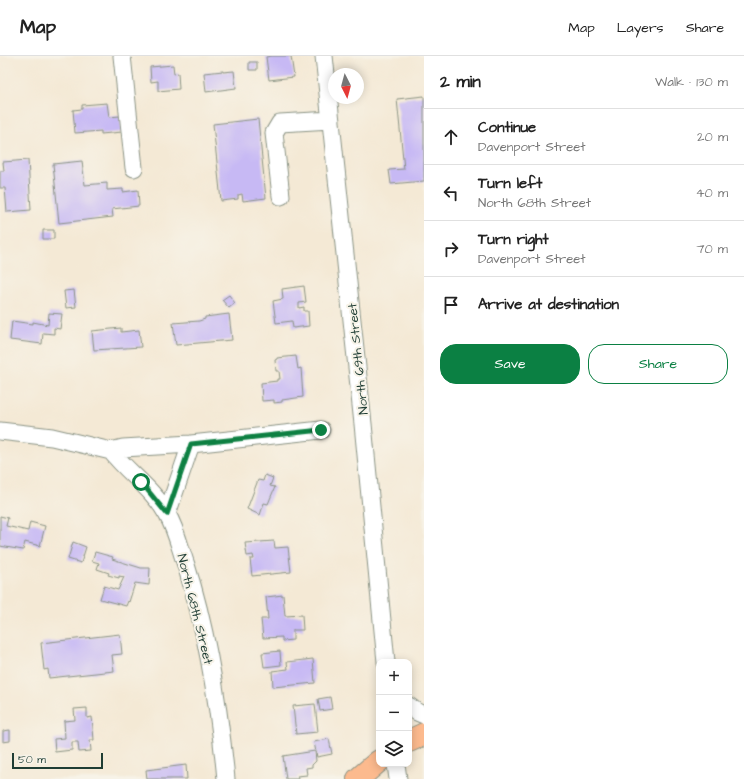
<!DOCTYPE html>
<html lang="en">
<head>
<meta charset="utf-8">
<style>
  :root { --surface:#fff; --page:#f6f6f6; --text:#222; --muted:#767676; --line:#e0e0e0; --accent:#0b8043 }
  body { margin:0; font-family:"Architects Daughter",sans-serif; background:var(--page); color:var(--text) }
  .controls { position:absolute; right:12px; bottom:12px; display:grid; overflow:hidden; border-radius:8px; box-shadow:0 2px 10px #0003 }
  .controls button { width:36px; height:36px; display:grid; place-items:center; padding:0; border:0; border-bottom:1px solid var(--line); background:var(--surface); color:var(--text); font:20px sans-serif }
  .compass { position:absolute; left:328px; top:12px; width:36px; height:36px; border-radius:50%; background:var(--surface); box-shadow:0 2px 10px #0003; rotate:174deg }
  .scale { position:absolute; left:12px; bottom:10px; width:91px; box-sizing:border-box; padding-left:4px; border:2px solid #1f3d34; border-top:0; font-size:11px; line-height:14px; white-space:nowrap; color:#1f3d34; -webkit-text-stroke:3px #f7f3e8; paint-order:stroke }
  .stop { position:absolute; width:12px; height:12px; margin:-9px; border:3px solid #0b8043; border-radius:50%; background:#fff }
  .stop.end { background:#0b8043; border-color:#fff; box-shadow:0 1px 4px #0008 }
  .list { margin:0; padding:0; list-style:none }
  h2 { display:flex; justify-content:space-between; align-items:center; height:52px; margin:0; padding:0 16px; font-size:17px }
  h2 small { font-size:13px; font-weight:400; color:var(--muted) }
  .list li { display:grid; grid-template-columns:26px 1fr auto; gap:12px; align-items:center; box-sizing:border-box; height:56px; padding:0 16px; border-top:1px solid var(--line) }
  .list b { display:block; font-size:15px; white-space:nowrap }
  .list p { margin:0; font-size:13px; white-space:nowrap; color:var(--muted) }
  .list em { font-size:13px; font-style:normal; color:var(--muted) }
  .actions { display:flex; gap:8px; padding:12px 16px }
  .actions a { flex:1; padding:9px 0; border:1px solid var(--accent); border-radius:16px; text-align:center; font-size:14px; color:var(--accent) }
  .actions .main { background:var(--accent); color:#fff }
  .icon { flex:none; width:22px; height:22px; fill:none; stroke:currentColor; stroke-width:2; stroke-linecap:round; stroke-linejoin:round }
  .map { position:relative; flex:none; width:424px; height:723px; overflow:hidden }
  header { display:flex; align-items:center; gap:24px; box-sizing:border-box; height:56px; padding:0 20px; background:var(--surface); border-bottom:1px solid var(--line) }
  header strong { font-size:19px }
  nav { display:flex; gap:22px; margin-inline-start:auto; font-size:14px }
  main { display:flex }
  aside { flex:1; background:var(--surface) }
  .map>svg:first-child { display:block }
  .building { fill:#c7b9f4 }
  .lines { fill:none; stroke-linecap:round; stroke-linejoin:round }
  .minor-casing { stroke:#8a9384; stroke-width:19 }
  .major-casing { stroke:#8a9384; stroke-width:24 }
  .minor { stroke:#fff; stroke-width:17 }
  .major { stroke:#fcba8e; stroke-width:22 }
  .route { stroke:#0b8043; stroke-width:5 }
  .labels { text-anchor:middle; stroke-width:4; stroke-linejoin:round; paint-order:stroke }
  .street-label { font-size:13px; fill:#1f3d34; stroke:#f7f3e8 }
</style>
</head>
<body>
<header>
<strong>Map</strong>
<nav><a>Map</a><a>Layers</a><a>Share</a></nav>
</header>
<main>
<div class="map">
<svg width="424" height="723" viewBox="0 0 424 723">
  <rect width="100%" height="100%" fill="#f7f3e8"/>
  <filter id="ink" filterUnits="userSpaceOnUse"><feTurbulence type="fractalNoise" baseFrequency=".025" numOctaves="2"/><feDisplacementMap in="SourceGraphic" scale="8" xChannelSelector="R" yChannelSelector="G"/><feConvolveMatrix kernelMatrix="1 2 1 2 8 2 1 2 1" color-interpolation-filters="sRGB"/></filter>
  <filter id="wash" filterUnits="userSpaceOnUse"><feTurbulence type="fractalNoise" baseFrequency=".012" numOctaves="4" result="noise"/><feDisplacementMap in="SourceGraphic" scale="16" xChannelSelector="R" yChannelSelector="G"/><feGaussianBlur stdDeviation="0.9" result="paint"/><feColorMatrix in="noise" values="0 0 0 0 0 0 0 0 0 0 0 0 0 0 0 0 0 1.4 0 .05"/><feComposite in="paint" operator="in"/></filter>
  <g filter="url(#wash)">
    <rect width="100%" height="100%" fill="#f4e9d5"/>
    <g id="blocks">
      <path class="building" d="M272,0h19l3,21 -25,3 -3,-23z
        M249,6h8v8h-8z
        M173,9l1,9 4,-1 1,16 -21,2v-10l-7,1 -1,-15z
        M223,15v1l11,-1 2,17 -30,4 -2,-19z
        M424,40v85l-33,3 -2,-14 15,-1 -7,-70z
        M107,47l2,14 11,-1 2,16 -21,2v-3l-26,2 -2,-23 9,-1v-4z
        M258,63l8,79 -23,3 -1,-7 -4,1v4l-17,2 -8,-77z
        M28,104l3,50 -24,2 -2,-24h-5v-17h4l-1,-9z
        M82,105l3,24 22,-2v7l16,-1v3l15,-2 1,16 -27,3 1,8 -54,6 -6,-59z
        M43,174h11v9h-11z
        M304,230l2,16 -7,1v5l5,-1v4h4l1,15 -16,2 -1,-7 -16,2 -3,-22 10,-2 -1,-10z
        M74,234l2,17 -10,1 -2,-17z
        M229,239l6,8 -6,5 -7,-8z
        M49,257l13,1 -2,15 -6,-1v6l-11,-1 -1,11 -32,-4 2,-19 21,3v-2l15,3z
        M229,258l3,26 -56,5 -3,-22 26,-2 6,-2v-2z
        M121,272v4l18,-2 2,17 -47,3 -2,-19z
        M296,300l2,13 3,-1 2,29 -21,3v2l-8,1v-3l-12,1 -1,-18 16,-2v-2h3l-1,-8h-3l-1,-11 2,-1v-1z
        M265,419l8,3 -3,8 5,1 -7,17 -4,-1 -4,12 -13,-6 11,-29 5,1z
        M0,460l8,2 -2,8 22,5 2,-9 15,4 -5,20 -15,-4 -2,8 -23,-4z
        M274,485l1,7 13,-1 3,25 -39,4 -2,-17h4l-1,-4 -6,1 -2,-13z
        M73,486l13,5 -5,16 -13,-4z
        M95,496l18,5 -1,2 29,9h9l-1,17 -14,-2 -6,19 -1,-1 -2,5 -26,-7 4,-13 14,4 6,-13 -5,-1v2l-11,-3 1,-2 -12,-4 2,-6 -7,-2z
        M283,539l2,21 17,-1 1,15h-10v10l-11,1v-4l-19,1 -2,-19h7l-2,-22z
        M120,578l2,20 -10,1 2,16 -65,7 -1,-9 -4,1 -3,-27z
        M280,595l1,14 -17,2 -2,-14z
        M313,603l2,24 -42,4 -1,-16 16,-2 -1,-7z
        M330,641l2,12 -12,2 -2,-12z
        M315,648l3,28 -22,2 -3,-28z
        M87,652v10l5,-1 2,23h-4l1,11 -12,1 -1,-10h-6v8l-17,2 -1,-13 11,-1 -1,-17 11,-1 -1,-11z
        M10,674v11l-7,1v-11z
        M329,683l3,15 -15,3 -3,-15z
        M315,695l1,10 -4,4v2l-6,1 1,7 -10,1 1,3h-12l-3,-23z
        M186,709l1,14h-40l-1,-9z"/>
    </g>
  </g>
  <g filter="url(#ink)">
    <use href="#blocks" fill-opacity="0" stroke="#8a9384" stroke-width="1"/>
    <g class="lines">
      <defs>
        <path id="minor" d="M122,0l12,112
          M324,0l39,368 23,238
          M281,140l-7,-63 6,-10 51,-3
          M0,375l52,6 59,14 12,-3 68,-4 130,-14
          M111,395c17,22 42,38 56,63 9,15 13,34 19,51 22,69 33,142 40,214
          M167,458l24,-70
          M409,650l8,6 7,3
          M396,708l2,15"/>
        <path id="major" d="M409,685l15,-7
          M358,723l21,-18"/>
      </defs>
      <use href="#minor" class="minor-casing"/>
      <use href="#major" class="major-casing"/>
      <use href="#minor" class="minor"/>
      <use href="#major" class="major"/>
    </g>
  </g>
  <g class="lines" filter="url(#ink)">
    <path class="route" d="M141,426l26,32 24,-70 130,-14"/>
  </g>
  <g class="labels">
    <g class="street-label">
      <text transform="translate(357 303) rotate(-96)" y="5">North 69th Street</text>
      <text transform="translate(196 553) rotate(76)" y="5">North 68th Street</text>
    </g>
  </g>
</svg>
<div class="controls">
<button>+</button>
<button>−</button>
<button><svg class="icon" aria-label="layers" viewBox="0 0 24 24"><path d="M12 4l9 5-9 5-9-5zM3 14l9 5 9-5"/></svg></button>
</div>
<svg class="compass" viewBox="-18 -18 36 36"><path d="M0-13l5 13h-10z" fill="#e53935"/><path d="M0 13l5-13h-10z" fill="#767676"/></svg>
<div class="scale">50 m</div>
<div class="stop" style="left:141px;top:426px"></div>
<div class="stop end" style="left:321px;top:374px"></div>
</div>
<aside>
<h2>2 min<small>Walk · 130 m</small></h2>
<ul class="list">
<li><svg class="icon" aria-label="ahead" viewBox="0 0 24 24"><path d="M12 20V5M6 11l6-6 6 6"/></svg><div><b>Continue</b><p>Davenport Street</p></div><em>20 m</em></li>
<li><svg class="icon" aria-label="left" viewBox="0 0 24 24"><path d="M17 20v-9H6M10 6l-5 5 5 5"/></svg><div><b>Turn left</b><p>North 68th Street</p></div><em>40 m</em></li>
<li><svg class="icon" aria-label="right" viewBox="0 0 24 24"><path d="M7 20v-9h11M14 6l5 5-5 5"/></svg><div><b>Turn right</b><p>Davenport Street</p></div><em>70 m</em></li>
<li><svg class="icon" aria-label="arrive" viewBox="0 0 24 24"><path d="M6 21V4h12l-3 4 3 4H6"/></svg><div><b>Arrive at destination</b></div></li>
</ul>
<div class="actions"><a class="main">Save</a><a>Share</a></div>
</aside>
</main>
</body>
</html>
